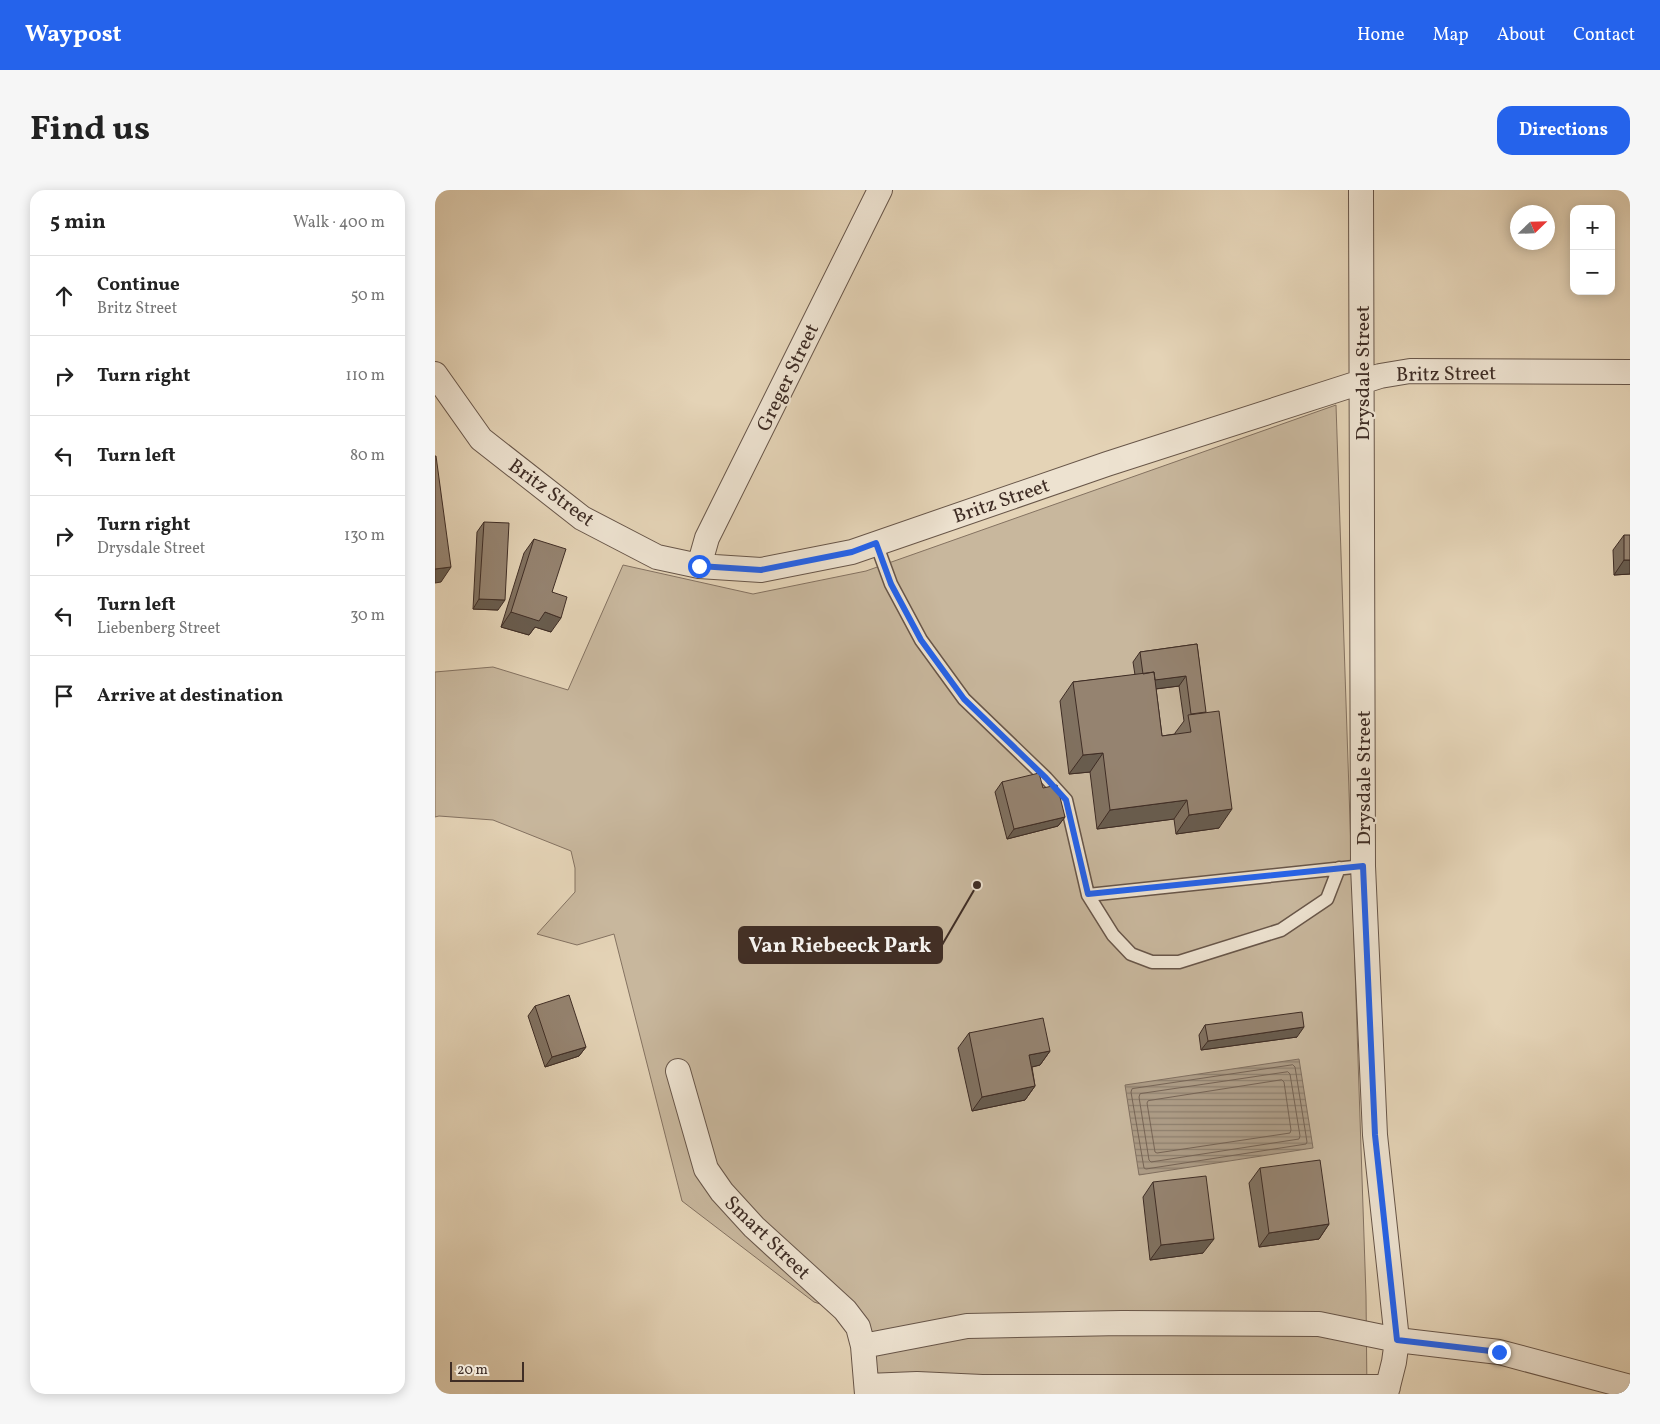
<!DOCTYPE html>
<html lang="en">
<head>
<meta charset="utf-8">
<style>
  :root { --surface:#fff; --page:#f6f6f6; --text:#222; --muted:#767676; --line:#e0e0e0; --accent:#2563eb }
  body { margin:0; font-family:Vollkorn,serif; background:var(--page); color:var(--text) }
  .controls { position:absolute; right:15px; top:15px; display:grid; overflow:hidden; border-radius:10px; box-shadow:0 2px 12px #0003 }
  .controls button { width:45px; height:45px; display:grid; place-items:center; padding:0; border:0; border-bottom:1px solid var(--line); background:var(--surface); color:var(--text); font:25px sans-serif }
  .compass { position:absolute; left:1075px; top:15px; width:45px; height:45px; border-radius:50%; background:var(--surface); box-shadow:0 2px 12px #0003; rotate:67deg }
  .scale { position:absolute; left:15px; bottom:12px; width:74px; box-sizing:border-box; padding-left:5px; border:2px solid #3f2d25; border-top:0; font-size:14px; line-height:18px; white-space:nowrap; color:#3f2d25; -webkit-text-stroke:4px #ede2d0; paint-order:stroke }
  .stop { position:absolute; width:15px; height:15px; margin:-11px; border:4px solid #2563eb; border-radius:50%; background:#fff }
  .stop.end { background:#2563eb; border-color:#fff; box-shadow:0 1px 5px #0008 }
  .list { margin:0; padding:0; list-style:none }
  h2 { display:flex; justify-content:space-between; align-items:center; height:65px; margin:0; padding:0 20px; font-size:21px }
  h2 small { font-size:16px; font-weight:400; color:var(--muted) }
  .list li { display:grid; grid-template-columns:32px 1fr auto; gap:15px; align-items:center; box-sizing:border-box; height:80px; padding:0 20px; border-top:1px solid var(--line) }
  .list b { display:block; font-size:19px; white-space:nowrap }
  .list p { margin:0; font-size:16px; white-space:nowrap; color:var(--muted) }
  .list em { font-size:16px; font-style:normal; color:var(--muted) }
  .icon { flex:none; width:28px; height:28px; fill:none; stroke:currentColor; stroke-width:2; stroke-linecap:round; stroke-linejoin:round }
  .map { position:relative; flex:none; width:1195px; height:1204px; overflow:hidden; border-radius:15px }
  header { display:flex; align-items:center; gap:30px; box-sizing:border-box; height:70px; padding:0 25px; background:var(--accent); color:#fff }
  header strong { font-size:24px }
  nav { display:flex; gap:28px; margin-inline-start:auto; font-size:18px }
  .intro { display:flex; align-items:center; justify-content:space-between; box-sizing:border-box; height:120px; padding:0 30px }
  h1 { margin:0; font-size:35px }
  .button { padding:12px 22px; border-radius:15px; background:var(--accent); color:#fff; font-size:18px; font-weight:700 }
  main { display:flex; gap:30px; padding:0 30px }
  aside { flex:1; background:var(--surface); border-radius:15px; box-shadow:0 2px 12px #0003 }
  .map>svg:first-child { display:block }
  .green { fill:#c8b79d; stroke:#847261 }
  .water { fill:url(#water-rules); stroke:#806f5f }
  .lines { fill:none; stroke-linecap:round; stroke-linejoin:round }
  .shore { stroke:#766455; stroke-width:1 }
  .service-casing { stroke:#685649; stroke-width:15 }
  .minor-casing { stroke:#685649; stroke-width:26 }
  .service { stroke:#ede2d0; stroke-width:12 }
  .minor { stroke:#ede2d0; stroke-width:24 }
  .wall { fill:#807160; stroke:#3f2d25; fill-rule:evenodd }
  .shaded-wall { fill:#685c4e; stroke:#3f2d25 }
  .building { fill:#958370; stroke:#3f2d25 }
  .route { stroke:#2563eb; stroke-width:6 }
  .labels { text-anchor:middle; stroke-width:4.5; stroke-linejoin:round; paint-order:stroke }
  .street-label { font-size:20px; fill:#3f2d25; stroke:#ede2d0 }
  .leader { fill:none; stroke:#3f2d25; stroke-width:2 }
  .callout-dot { fill:#3f2d25; stroke:#ede2d0; stroke-width:2 }
  .callout { fill:#3f2d25; stroke:#3f2d25; stroke-width:2 }
  .callout-label { font-size:21px; text-anchor:middle; font-weight:bold; fill:#fff }
</style>
</head>
<body>
<header>
<strong>Waypost</strong>
<nav><a>Home</a><a>Map</a><a>About</a><a>Contact</a></nav>
</header>
<div class="intro"><h1>Find us</h1><a class="button">Directions</a></div>
<main>
<aside>
<h2>5 min<small>Walk · 400 m</small></h2>
<ul class="list">
<li><svg class="icon" aria-label="ahead" viewBox="0 0 24 24"><path d="M12 20V5M6 11l6-6 6 6"/></svg><div><b>Continue</b><p>Britz Street</p></div><em>50 m</em></li>
<li><svg class="icon" aria-label="right" viewBox="0 0 24 24"><path d="M7 20v-9h11M14 6l5 5-5 5"/></svg><div><b>Turn right</b></div><em>110 m</em></li>
<li><svg class="icon" aria-label="left" viewBox="0 0 24 24"><path d="M17 20v-9H6M10 6l-5 5 5 5"/></svg><div><b>Turn left</b></div><em>80 m</em></li>
<li><svg class="icon" aria-label="right" viewBox="0 0 24 24"><path d="M7 20v-9h11M14 6l5 5-5 5"/></svg><div><b>Turn right</b><p>Drysdale Street</p></div><em>130 m</em></li>
<li><svg class="icon" aria-label="left" viewBox="0 0 24 24"><path d="M17 20v-9H6M10 6l-5 5 5 5"/></svg><div><b>Turn left</b><p>Liebenberg Street</p></div><em>30 m</em></li>
<li><svg class="icon" aria-label="arrive" viewBox="0 0 24 24"><path d="M6 21V4h12l-3 4 3 4H6"/></svg><div><b>Arrive at destination</b></div></li>
</ul>
</aside>
<div class="map">
<svg width="1195" height="1204" viewBox="0 0 1195 1204">
  <defs>
    <pattern id="water-rules" width="6" height="5" patternUnits="userSpaceOnUse" patternTransform="scale(1.25)"><rect width="6" height="5" fill="#ac9b85"/><path d="M0 2.5h6" fill="none" stroke="#8d7f6d"/></pattern>
  </defs>
  <rect width="100%" height="100%" fill="#e4d3b6"/>
  <filter id="stains"><feTurbulence type="fractalNoise" baseFrequency=".004" numOctaves="4"/><feColorMatrix values="0 0 0 0 .2 0 0 0 0 .09 0 0 0 0 .02 0 0 0 .5 -.17"/></filter>
  <radialGradient id="worn" r=".72"><stop offset=".6" stop-color="#630" stop-opacity="0"/><stop offset="1" stop-color="#630" stop-opacity=".3"/></radialGradient>
  <path class="green" d="M901,215l30,891 1,98h-496l-4,-75 -53,-17 -132,-101 -68,-267 -37,11 -40,-11 38,-42v-24l-4,-17 -78,-31 -54,-4 -4,1v-145l58,-5 75,23 55,-125 130,29 113,-23z"/>
  <path class="water" d="M864,869l14,89 -174,27 -14,-90z"/>
  <g class="lines">
    <path class="shore" d="M858,875l2,2 12,75 -1,2 -160,25 -2,-1 -13,-76 1,-3z
      M853,882l2,2 10,62 -1,3 -148,23 -2,-2 -10,-63 1,-3z
      M847,890l2,2 7,48 -1,3 -133,20 -2,-1 -8,-49 1,-2z"/>
    <defs>
      <path id="service" d="M441,353l15,41 30,56 43,59 82,79 20,22 22,95 25,40 18,19 21,8h27l102,-32 46,-31 12,-31
        M653,705l275,-29"/>
      <path id="minor" d="M926,0l2,676 12,269 22,205 -3,22 -8,32
        M0,184l46,65 101,79 75,39 42,9 62,4 91,-18 255,-88 273,-88 30,-5 220,1
        M264,376l8,-28 173,-348
        M243,881l28,98 16,23 32,35 91,83 13,17 5,19 4,48
        M428,1156l104,-20 155,-3 197,1 78,16 102,12 131,35
        M432,1196l50,-2 65,3h406"/>
    </defs>
    <use href="#service" class="service-casing"/>
    <use href="#minor" class="minor-casing"/>
    <use href="#service" class="service"/>
    <use href="#minor" class="minor"/>
  </g>
  <path class="wall" d="M49,332l14,88 -25,-1 4,-77z
    M1189,345l6,39 -16,1 -1,-25z
    M99,349l18,53 -1,40 -16,-5 -6,8 -28,-8 23,-74z
    M762,454l22,184 -43,6 -2,-15 -77,10 -7,-57 -21,2 -9,-73 13,-19 62,-7 -2,-13 7,-10zM744,496l5,35 -9,12v1l-13,2 -6,-47z
    M567,592l41,6 22,29 -7,9 -51,13 -12,-47z
    M100,816l51,41 -7,9 -34,11 -17,-51z
    M770,835l92,12 -96,13 -2,-15z
    M534,843l81,18 -10,14 -8,2 3,19 -10,14 -53,11 -14,-63z
    M825,978l69,56 -10,15 -60,8 -10,-64z
    M718,992l50,71 -53,7 -7,-63z"/>
  <path class="shaded-wall" d="M1189,370h6v14l-16,1z
    M16,377l-10,15 -6,1v-14z
    M44,409l26,1 -7,10 -25,-1z
    M76,422h34l16,6 -10,14 -16,-5 -6,8 -28,-8z
    M751,486l-7,10 -41,5 6,-10z
    M668,563l-13,19 -21,2 14,-19z
    M752,610l-13,19 -77,10 13,-19z
    M797,619l-13,19 -43,6 13,-19z
    M630,627l-7,9 -51,13 7,-10z
    M869,837l-7,10 -96,13 7,-9z
    M151,857l-7,9 -34,11 7,-10z
    M615,861l-10,14 -21,5 10,-15z
    M600,896l-10,14 -53,11 10,-14z
    M894,1034l-10,15 -60,8 10,-14z
    M779,1049l-11,14 -53,7 11,-15z"/>
  <path class="building" d="M0,266h1l15,111 -16,2z
    M49,332l25,1 -4,77 -26,-1z
    M1189,345h6v25h-6z
    M99,349l32,10 -14,43 15,5 -6,21 -16,-6 -6,9 -28,-9z
    M762,454l9,68 -15,2 -5,-38 -31,4 -1,-8 -11,2 -3,-22z
    M719,482l8,64 29,-4 -3,-17 31,-4 13,98 -43,6 -2,-15 -77,10 -7,-57 -20,2 -10,-73z
    M604,583l4,15 14,-3 8,32 -51,12 -12,-47z
    M134,805l17,52 -34,10 -17,-51z
    M867,822l2,15 -96,14 -3,-16z
    M608,828l7,33 -21,4 6,31 -53,11 -13,-64z
    M885,970l9,64 -60,9 -9,-65z
    M771,986l8,63 -53,6 -8,-63z"/>
  <g class="lines">
    <path class="route" d="M264,376l62,4 91,-18 24,-9 15,41 30,56 43,59 82,79 20,22 22,94 275,-28 12,269 22,205 102,12"/>
  </g>
  <g class="labels">
    <g class="street-label">
      <text transform="translate(927 183) rotate(-90)" y="7">Drysdale Street</text>
      <text transform="translate(1011 183) rotate(-1)" y="7">Britz Street</text>
      <text transform="translate(352 187) rotate(-64)" y="7">Greger Street</text>
      <text transform="translate(117 302) rotate(36)" y="7">Britz Street</text>
      <text transform="translate(566 310) rotate(-19)" y="7">Britz Street</text>
      <text transform="translate(928 588) rotate(-90)" y="7">Drysdale Street</text>
      <text transform="translate(333 1047) rotate(44)" y="7">Smart Street</text>
    </g>
  </g>
  <path class="leader" d="M542 695L507 755"/>
  <circle class="callout-dot" cx="542" cy="695" r="5"/>
  <rect class="callout" x="304" y="737" width="203" height="36" rx="5"/>
  <g class="callout-label">
    <text x="405" y="762">Van Riebeeck Park</text>
  </g>
  <rect width="100%" height="100%" filter="url(#stains)"/>
  <rect width="100%" height="100%" fill="url(#worn)"/>
</svg>
<div class="controls">
<button>+</button>
<button>−</button>
</div>
<svg class="compass" viewBox="-18 -18 36 36"><path d="M0-13l5 13h-10z" fill="#e53935"/><path d="M0 13l5-13h-10z" fill="#767676"/></svg>
<div class="scale">20 m</div>
<div class="stop" style="left:264px;top:376px"></div>
<div class="stop end" style="left:1064px;top:1162px"></div>
</div>
</main>
</body>
</html>
